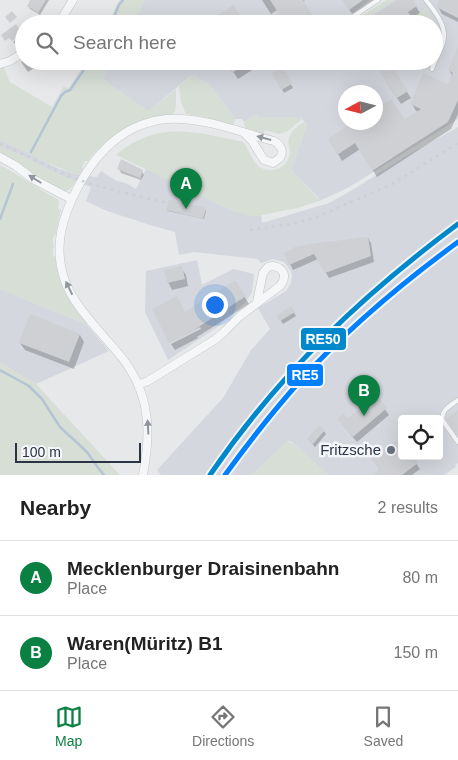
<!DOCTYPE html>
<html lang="en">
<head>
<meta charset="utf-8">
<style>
  :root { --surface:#fff; --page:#f2f2f2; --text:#222; --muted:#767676; --line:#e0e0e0; --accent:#0b8043 }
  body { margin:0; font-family:Arial,sans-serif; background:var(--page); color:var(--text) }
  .controls { position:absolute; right:15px; bottom:15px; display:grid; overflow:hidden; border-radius:5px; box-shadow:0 5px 20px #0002 }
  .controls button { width:45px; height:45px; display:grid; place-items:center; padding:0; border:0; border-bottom:1px solid var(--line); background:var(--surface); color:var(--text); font:25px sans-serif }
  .compass { position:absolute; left:338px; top:85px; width:45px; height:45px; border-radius:50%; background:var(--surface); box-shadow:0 5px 20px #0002; rotate:263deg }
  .scale { position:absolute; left:15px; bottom:12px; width:126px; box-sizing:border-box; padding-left:5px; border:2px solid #2b3445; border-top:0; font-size:14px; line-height:18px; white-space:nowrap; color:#2b3445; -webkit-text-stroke:4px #f4f6f9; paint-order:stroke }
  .you { position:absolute; left:214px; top:304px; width:18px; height:18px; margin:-12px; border:4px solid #fff; border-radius:50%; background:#1a73e8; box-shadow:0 0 0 8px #1a73e833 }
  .badge { display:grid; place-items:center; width:32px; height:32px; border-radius:50%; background:var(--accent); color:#fff; font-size:16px; font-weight:700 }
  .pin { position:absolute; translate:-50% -41px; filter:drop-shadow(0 1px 2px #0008) }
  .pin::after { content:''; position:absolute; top:26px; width:18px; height:15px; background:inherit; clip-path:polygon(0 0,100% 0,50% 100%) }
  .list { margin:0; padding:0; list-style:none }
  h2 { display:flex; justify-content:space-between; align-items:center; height:65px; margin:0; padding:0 20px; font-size:21px }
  h2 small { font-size:16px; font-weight:400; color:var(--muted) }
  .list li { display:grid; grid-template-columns:32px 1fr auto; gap:15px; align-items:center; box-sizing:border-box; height:75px; padding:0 20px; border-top:1px solid var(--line) }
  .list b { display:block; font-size:19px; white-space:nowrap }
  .list p { margin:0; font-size:16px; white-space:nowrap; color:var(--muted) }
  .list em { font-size:16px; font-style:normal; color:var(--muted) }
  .icon { flex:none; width:28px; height:28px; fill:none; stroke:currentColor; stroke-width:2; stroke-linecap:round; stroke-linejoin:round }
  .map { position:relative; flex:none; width:458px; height:475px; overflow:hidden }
  .search { position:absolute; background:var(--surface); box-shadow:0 5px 20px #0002; left:15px; right:15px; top:15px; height:55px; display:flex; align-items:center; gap:12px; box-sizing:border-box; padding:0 18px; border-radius:28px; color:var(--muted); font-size:19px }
  .sheet { height:215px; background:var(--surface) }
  nav { display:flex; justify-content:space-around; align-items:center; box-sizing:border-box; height:70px; border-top:1px solid var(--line); background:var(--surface); font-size:14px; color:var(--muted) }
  nav a { display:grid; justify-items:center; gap:2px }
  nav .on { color:var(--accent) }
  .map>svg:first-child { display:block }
  .built { fill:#d4d7dd; fill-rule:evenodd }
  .green { fill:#d6ded6 }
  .shadow { fill:#0003 }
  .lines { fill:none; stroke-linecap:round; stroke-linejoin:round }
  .stream { stroke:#b4c4d5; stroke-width:2.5 }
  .building { fill:#ced0d3 }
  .service-casing { stroke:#c4c6c8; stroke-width:5.5 }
  .minor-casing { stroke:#c4c6c8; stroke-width:9 }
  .service { stroke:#f5f6f7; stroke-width:4 }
  .minor { stroke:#f5f6f7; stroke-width:8 }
  .rail { stroke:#cecfd2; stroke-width:2.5; stroke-dasharray:2.5 5; stroke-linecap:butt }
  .rail-1-casing { stroke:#f4f6f9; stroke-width:9 }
  .rail-2-casing { stroke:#f4f6f9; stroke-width:9 }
  .rail-1 { stroke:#08c; stroke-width:5 }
  .rail-2 { stroke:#0080ff; stroke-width:5 }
  .oneway { fill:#90959e }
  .poi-dot { fill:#6c737f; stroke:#f4f6f9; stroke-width:2 }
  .labels { text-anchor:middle; stroke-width:5; stroke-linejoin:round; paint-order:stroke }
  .poi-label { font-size:15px; fill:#2b3445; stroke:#f4f6f9; text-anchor:end }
  .line-badge { stroke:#f4f6f9; stroke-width:2 }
  .badge-label { font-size:14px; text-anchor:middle; font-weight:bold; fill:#fff }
</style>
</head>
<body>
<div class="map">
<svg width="458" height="475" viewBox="0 0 458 475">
  <rect width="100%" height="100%" fill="#e6e8ea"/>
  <path class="built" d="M145,0h225l-14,11 -20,13h-204z
    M387,0h71v119l-107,67 -16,8 -16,7 -1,-4 -27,-27 16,-45 -6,-8h-42l-2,-3 -13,8 -2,-3h-7l-26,-35 -18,-8 -43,35 -46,-32 10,-18h322v-37h-85zM346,92h30v30h-30z
    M458,127v336l-3,2 1,2 -12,8h-116l-28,-26 -10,-8h-3l-35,34h-91l-4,-5 66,-72 28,-48 19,-21 -12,-21 28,-17 5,-8 1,-7 -1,-5 -7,-9 -11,-3 -12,4 -3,-4 -64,-7 -15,3 -4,-23 -25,-7 -43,-14 -21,-10 5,-14 -36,-14 -30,-16 -25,-10v-7l28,12 29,16 22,7 18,2 4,-6 16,10 9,2 10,6 10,-20 87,42 24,5 4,-1 1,8 67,-20 20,-11 61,-38zM402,419h37v37h-37z
    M197,260l5,25 31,-16 21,5 -2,18 -6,10 -15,12 -15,14 -48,32 -23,-48 1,-41z
    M0,289l86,35 23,27 -73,33 -36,-21z"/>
  <path class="green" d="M120,0h25l-13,24h-24l9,-20z
    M387,0h8l-38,24h-7z
    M426,8l9,14 -1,3v-1h-16l-3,-5 -7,5h-5z
    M87,61h25l-10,18 46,32 28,-22c0,9 1,18 -3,26 -35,1 -64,19 -85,46h-3l-3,5 1,3 -4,6c-27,-9 -53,-23 -79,-35v-74h3l7,16 42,25 12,-21 4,3z
    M195,74l4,6 10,4 26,35 -1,5 -2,1 -32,-9 -14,-2 -5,-12 -2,-16z
    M257,114l2,3h42l1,2 -14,12 -9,3 -14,-4 -2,3 -18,-5 -1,-6z
    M304,122l3,3 -16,45 27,28 1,3 -22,7 -40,8 -6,1 -18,-6 -117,-56c41,-35 80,-23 127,-13 6,7 8,17 15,24 4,3 10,5 15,4 10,-1 17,-9 17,-19 -1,-6 -3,-10 0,-16 3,-6 9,-10 14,-13z
    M0,147l25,10 30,16 21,8c-3,5 -5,9 -11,10 -10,1 -39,-22 -48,-28 -5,-3 -11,-6 -17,-9z
    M0,165c20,10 38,24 57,34l2,2 -1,8 3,1 -6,26 -2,1v7l1,1v3h-1v8l2,1c3,26 15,47 32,66l-1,1 -86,-35z
    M0,363l36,21 84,91h-120z
    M286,441c11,2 33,26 42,34h-76z"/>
  <path class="shadow" d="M31,0h18l-9,15 -10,-6 -2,-3z
    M262,0h43l-23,17 -5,-7 -6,4z
    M343,0h32l-21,17z
    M399,0h13l8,13 -9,6z
    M441,0h17v22l-16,-8 -4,-7z
    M20,36l2,2 -7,6 -2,-2z
    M458,51v63l-7,15 -74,48 -17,-28 -18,12 -12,-21 46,-18v-12l15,-10 13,21 14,-9 -2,-1 -4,-7 36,-18 4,-11 -3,-5z
    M24,60v1h13l2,4 -11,7 -7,-10z
    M75,61h10l3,4 -1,3 -3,-2 -1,2z
    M226,61h40l-28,18z
    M379,61h10l-2,1 24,36 -10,6 -16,-24v-9z
    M282,69l11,19 -9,5 -10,-20z
    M119,169l23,2 2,4 -3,5 -20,-7z
    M205,209l1,2 -2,8 -36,-8 -1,-1z
    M368,238l3,5 3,19 -45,16 -11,-19 -25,11 -8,-17z
    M181,268l5,7 2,11 -16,4 -4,-8z
    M235,282l14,22 -52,33 1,1 -23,12 -4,-6 30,-15 -1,-2 -30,15 15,-28z
    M291,308l5,8 -13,8 -5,-8z
    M80,335l4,7 -10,27 -49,-19 -5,-7z
    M376,397l13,18 -32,27 -15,-18z
    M324,431l2,3 -11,13 -7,-8z
    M439,446l4,5 -4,3z
    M402,456h9l9,13 -8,6h-39z"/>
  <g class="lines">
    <path class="stream" d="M111,24l8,-19 4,-5
      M31,152l30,-56 4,-4 5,-2 20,-29
      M0,219l13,-35
      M0,370l29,16 13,13 18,28 27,25 12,17 5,6"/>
  </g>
  <path class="building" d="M30,0h16l-8,13 -11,-7z
    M270,0h33l15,24h-47l10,-7z
    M342,0h21l-14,10z
    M397,0h16l4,6 -9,6 8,12h-55z
    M440,0h18v18l-22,-11z
    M233,5l10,15 -5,4h-33z
    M12,11l5,6 -7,6 -5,-6z
    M16,24l7,9 -11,8 -3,-3 -4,3 -4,-6z
    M458,47v53l-10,22 -76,49 -17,-28 -18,12 -9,-16 26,-17h22v-13l15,-10 14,20 16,-10 -11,-5 13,-31 25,11 5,-11 -5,-3z
    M225,61h25l-18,12z
    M391,65l17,26 -11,7 -17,-25z
    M283,67l9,17 -11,6 -9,-17z
    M121,159l22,11 -3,8 -23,-9z
    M169,200l37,8 -3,11 -37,-9z
    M368,237l3,19 -46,17 -11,-19 -25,11 -5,-12 11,-6 15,-3z
    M182,266l3,13 -18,4 -3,-13z
    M235,280l11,16 -52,34 1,1 -26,12 -17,-34 25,-13 8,16z
    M291,306l4,6 -15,9 -4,-5z
    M30,314l50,20 -11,28 -50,-19z
    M376,395l11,13 -34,29 -16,-18 6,-5 6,4z
    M458,410v26l-12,-17z
    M319,425l6,5 -12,14 -6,-5z
    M402,437v19h11l5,7 -16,12h-31l8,-5 -8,-11z"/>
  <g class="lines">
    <defs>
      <path id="service" d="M426,0c9,12 22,27 17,43 -3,9 -8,17 -11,26
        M342,24l36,-24
        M458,400c-8,6 -18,10 -15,21l15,21"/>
      <path id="minor" d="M56,24l6,-6 11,-18
        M0,64l10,-3 14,-9
        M0,157l16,9 17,13 38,20
        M138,385l10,-4 68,-42 9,-8 15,-15 40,-30c7,-9 5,-18 -7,-20l-5,1 -5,6 -6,29
        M143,475c7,-38 8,-72 -13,-106 -9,-14 -21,-26 -31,-38 -13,-15 -27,-31 -34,-50 -12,-34 -3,-64 13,-94 19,-36 47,-64 89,-68 33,-3 76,14 107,22 7,4 10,10 6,17l-7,5 -9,-3 -12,-19 -8,-8"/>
    </defs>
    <use href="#service" class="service-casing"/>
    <use href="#minor" class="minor-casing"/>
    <use href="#service" class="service"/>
    <use href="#minor" class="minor"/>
    <path class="rail" d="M0,144c25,10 49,24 74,34 30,11 63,18 94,25
      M250,230l41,-6 20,-5 17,-7 66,-29 64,-40
      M227,475c61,-92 142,-168 231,-232"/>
    <defs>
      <path id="rail-1" d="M210,475c69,-101 150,-178 248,-251"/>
      <path id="rail-2" d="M225,475c24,-33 49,-65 76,-95 47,-52 101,-97 157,-138"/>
    </defs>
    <use href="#rail-1" class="rail-1-casing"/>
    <use href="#rail-2" class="rail-2-casing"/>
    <use href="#rail-1" class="rail-1"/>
    <use href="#rail-2" class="rail-2"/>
  </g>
  <defs><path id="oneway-solid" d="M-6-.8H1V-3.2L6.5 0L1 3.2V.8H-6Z" transform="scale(1.25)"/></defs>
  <g class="oneway">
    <use href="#oneway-solid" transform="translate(264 138) rotate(-165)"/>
    <use href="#oneway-solid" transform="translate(35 179) rotate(-148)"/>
    <use href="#oneway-solid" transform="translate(69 288) rotate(-116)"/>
    <use href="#oneway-solid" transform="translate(148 427) rotate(-93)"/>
  </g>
  <circle class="poi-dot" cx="391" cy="450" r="5"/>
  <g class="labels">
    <g class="poi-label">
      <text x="381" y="455">Fritzsche</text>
    </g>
  </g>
  <g class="line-badge">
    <rect x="300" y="327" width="47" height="24" rx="5" fill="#08c"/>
    <rect x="286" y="363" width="38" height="24" rx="5" fill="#0080ff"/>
  </g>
  <g class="badge-label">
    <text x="323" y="344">RE50</text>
    <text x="305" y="380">RE5</text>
  </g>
</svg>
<div class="controls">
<button><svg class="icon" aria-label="locate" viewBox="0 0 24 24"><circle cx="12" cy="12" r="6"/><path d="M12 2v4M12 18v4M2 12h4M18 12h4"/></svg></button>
</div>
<svg class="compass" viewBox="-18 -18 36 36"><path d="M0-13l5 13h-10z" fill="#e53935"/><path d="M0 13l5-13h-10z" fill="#767676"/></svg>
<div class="scale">100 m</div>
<div class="you"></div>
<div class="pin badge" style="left:186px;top:209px">A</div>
<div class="pin badge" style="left:364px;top:416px">B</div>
<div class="search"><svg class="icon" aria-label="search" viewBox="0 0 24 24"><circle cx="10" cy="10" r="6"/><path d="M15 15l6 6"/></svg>Search here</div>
</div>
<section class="sheet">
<h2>Nearby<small>2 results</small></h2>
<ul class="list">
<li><span class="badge">A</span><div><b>Mecklenburger Draisinenbahn</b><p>Place</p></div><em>80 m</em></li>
<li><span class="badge">B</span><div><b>Waren(Müritz) B1</b><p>Place</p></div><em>150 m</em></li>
</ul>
</section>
<nav>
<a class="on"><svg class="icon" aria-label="map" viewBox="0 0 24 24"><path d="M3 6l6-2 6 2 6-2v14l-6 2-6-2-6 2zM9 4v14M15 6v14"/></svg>Map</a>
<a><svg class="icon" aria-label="directions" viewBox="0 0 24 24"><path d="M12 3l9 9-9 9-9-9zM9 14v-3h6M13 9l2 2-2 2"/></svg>Directions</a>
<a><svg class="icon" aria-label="saved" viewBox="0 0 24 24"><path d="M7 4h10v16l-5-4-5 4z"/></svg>Saved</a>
</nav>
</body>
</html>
